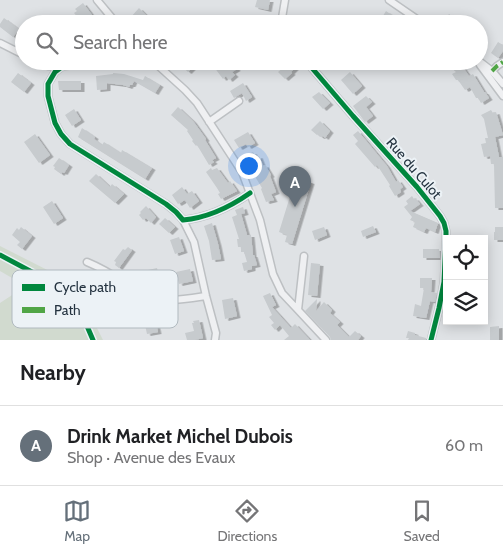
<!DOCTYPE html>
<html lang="en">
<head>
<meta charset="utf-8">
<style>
  :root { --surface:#fff; --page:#f6f6f6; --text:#202124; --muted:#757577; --line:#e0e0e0; --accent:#65707a }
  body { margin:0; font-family:Cabin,sans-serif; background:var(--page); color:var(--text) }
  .controls { position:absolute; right:15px; bottom:15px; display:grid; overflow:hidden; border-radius:0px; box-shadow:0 2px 12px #0003 }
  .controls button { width:45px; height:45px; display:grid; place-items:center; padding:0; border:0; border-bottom:1px solid var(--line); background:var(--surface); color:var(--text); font:25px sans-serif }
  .you { position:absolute; left:248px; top:165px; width:18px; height:18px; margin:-12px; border:4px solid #fff; border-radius:50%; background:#1a73e8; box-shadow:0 0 0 8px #1a73e833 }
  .badge { display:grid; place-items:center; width:32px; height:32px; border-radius:50%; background:var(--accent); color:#fff; font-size:16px; font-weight:700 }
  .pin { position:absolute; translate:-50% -41px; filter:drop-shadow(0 1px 2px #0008) }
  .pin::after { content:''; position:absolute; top:26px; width:18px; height:15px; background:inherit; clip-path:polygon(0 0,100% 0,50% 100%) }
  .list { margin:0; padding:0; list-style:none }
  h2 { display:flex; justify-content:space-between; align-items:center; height:65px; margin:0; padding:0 20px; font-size:21px }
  h2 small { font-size:16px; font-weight:400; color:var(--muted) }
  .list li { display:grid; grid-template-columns:32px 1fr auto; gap:15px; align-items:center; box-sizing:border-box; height:80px; padding:0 20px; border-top:1px solid var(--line) }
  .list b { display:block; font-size:19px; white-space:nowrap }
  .list p { margin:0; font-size:16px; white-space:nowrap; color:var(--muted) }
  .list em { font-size:16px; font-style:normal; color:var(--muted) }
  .icon { flex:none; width:28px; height:28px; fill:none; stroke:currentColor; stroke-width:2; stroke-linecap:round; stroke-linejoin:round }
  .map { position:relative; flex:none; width:503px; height:340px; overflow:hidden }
  .search { position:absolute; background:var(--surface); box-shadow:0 2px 12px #0003; left:15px; right:15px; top:15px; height:55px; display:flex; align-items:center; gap:12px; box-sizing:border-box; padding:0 18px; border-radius:28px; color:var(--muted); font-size:19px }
  .sheet { height:145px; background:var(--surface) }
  nav { display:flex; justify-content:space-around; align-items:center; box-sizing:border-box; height:70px; border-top:1px solid var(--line); background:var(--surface); font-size:14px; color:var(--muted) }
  nav a { display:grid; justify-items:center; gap:2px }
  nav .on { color:var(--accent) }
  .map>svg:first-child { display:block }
  .green { fill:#d1dacf }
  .building { fill:#c7cbce; filter:url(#shadow) }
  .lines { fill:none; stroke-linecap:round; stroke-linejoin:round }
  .minor-casing { stroke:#bdc0c3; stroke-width:9 }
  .minor { stroke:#eff0f2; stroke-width:6 }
  .quiet { stroke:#50a546; stroke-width:4; stroke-dasharray:8 4; stroke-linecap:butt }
  .cycleway-casing { stroke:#ecf2f6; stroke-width:8 }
  .cycleway { stroke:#00873e; stroke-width:5 }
  .labels { text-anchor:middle; stroke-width:4; stroke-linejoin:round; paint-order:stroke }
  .street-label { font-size:14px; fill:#243340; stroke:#ecf2f6 }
  .key { fill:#ecf2f6; stroke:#b0b9bf; stroke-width:1 }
  .key-label { font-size:14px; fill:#243340 }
</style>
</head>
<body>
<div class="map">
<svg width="503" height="340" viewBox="0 0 503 340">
  <defs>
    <filter id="shadow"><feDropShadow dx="3.5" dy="2" stdDeviation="0" flood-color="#0004"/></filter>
  </defs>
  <rect width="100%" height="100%" fill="#dfe2e5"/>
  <path class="green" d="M0,246l75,38 28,56h-103v-37l26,-17 -26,-15z"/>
  <path class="building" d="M257,0h13l-2,10 -13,-3z
    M83,3l9,12 -8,6 -2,-4 -3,2 -5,-6 3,-2 -2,-2z
    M139,8l7,7 -9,9h-1l-6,-6z
    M386,11l10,7 -4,6h-5l-6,-5z
    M449,14l8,6 3,-4 8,8h-26z
    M4,18l15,11 -6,8 -13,-10v-3z
    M498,42l5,3v6l-5,7 -7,-5z
    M176,61h15l4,4 -7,7z
    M221,61l5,5 5,-4 6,7 -5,3 3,3 -6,5 -3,-4 -3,3 -9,-12z
    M443,61h17l3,3 -1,2 7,10 4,-2 11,18h1l4,6 -8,5 -3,-5h-2l-6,-11 -5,3 -7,-10h-2l-4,-6 4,-2z
    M293,62l4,4 -6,6 1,1 -7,6 -7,-7 7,-6 2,2z
    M350,72l12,14 -9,8 -12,-14z
    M18,73l13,10 -7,9 -13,-10z
    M113,73l11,1 19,6 2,-4 15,9 -5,8 -21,-12 -2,4h-2l-1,2 -6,-2 -16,-2v6l-10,1 -1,-14 17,-2z
    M58,81h23v9h-22z
    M243,83l9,14 -6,4 -4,-8 -8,5 -4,-7z
    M319,92l11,11 -7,6 -11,-12z
    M366,96l6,6 -6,5 7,9 -8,6 -12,-16z
    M178,107l15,14 13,18 -1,1 11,18 -4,2 2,2 -5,3 -12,-20 -1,1 -4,-5 1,-1 -6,-9 1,-1 -17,-15z
    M74,109l7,11 -9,6 -7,-11z
    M491,110l2,3 3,-1 7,23 -8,2 4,20h4v51h-8l-1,-44h-3l-1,-8 -6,1 -3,-13 5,-1 -1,-5h3l-4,-19 -3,-4z
    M320,121l10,10 -5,7 -2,-2 -2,1 -4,-3v1l-6,-5z
    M82,128l13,9 -1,2 8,6 2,-3 17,11 1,-3 30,18 -7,11 -67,-42z
    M358,131l29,35 9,16 2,-2 5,7 -3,2 1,3 -6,4 -6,-10 1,-1 -13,-20 -2,2 -20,-23 3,-3 -5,-6z
    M248,132l7,11 -7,4 -2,-3 -7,4 -5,-8z
    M35,134l15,21 -11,8 -15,-21z
    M253,152l3,5 3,-1 4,10 2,-1 6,10 -1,1 6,16 -5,2 3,6 -8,2 -5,-13 1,-1 -14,-23 -4,-9z
    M59,158l10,7 -5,8 -2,-1 -1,2 -7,-5 1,-2 -2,-1z
    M211,168l1,2 5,-2 11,15 2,-2 7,10 -16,8 -3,-5 2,-1 -3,-5 -11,-16z
    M96,174l14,13 2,-3 12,10 -9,9 -26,-22z
    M296,177l15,5 -19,62 -7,-2 2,-7 -8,-3z
    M182,187l5,7 5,-3 7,10 -9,7 -5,-8 -7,4 -6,-9z
    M412,196l2,3 1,-1 5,6 -10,7 28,12 -3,9 -9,-4 -2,4 -11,-5 2,-5 -5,-2 2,-3 -8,-10 4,-3 -2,-3z
    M52,201l11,17 -9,6 -11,-17z
    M146,206l10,11 -5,6 -5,-5 -3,2 -4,-5 2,-2 -1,-1z
    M243,207l2,6 -4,1 6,21h4l2,20h1l3,10 -5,1v3l-8,2 -2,-8 5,-1 -3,-10h-3v-5h-3l-1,-8h2l-7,-22 5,-2 -2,-5z
    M165,218l10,9 -6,6 -10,-9z
    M212,223l6,21 3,15 -9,1 -3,-19 -5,-15z
    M373,226l3,6 -13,5 -2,-6z
    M21,227l11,9 -10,13 -5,-4 3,-3 -8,-7 5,-7 2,2z
    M324,227l3,8 -12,5 -3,-9z
    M495,227h8v13h-9v-8h1z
    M179,237l5,14 -9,3 -5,-14z
    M128,247l4,3 -13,18 -4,-3 1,-3 -2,-1 9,-12 2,1z
    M423,249h16l1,9h-17z
    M311,263l9,1 -3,32 -9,-1z
    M157,268l5,20 -9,2 -5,-20z
    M190,269l3,12 -14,3 -3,-12z
    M420,278h12l-1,14 6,1 -2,9 -5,-1 -4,17 -13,-2 2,-12 6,2 3,-18h-4z
    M270,293l6,12 -4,2 19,21 4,-4 15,16h-26l5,-4 -9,-11 -5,5 -4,-5 3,-2 -5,-6 3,-2 -9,-19z
    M233,298l4,18 -12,3 -3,-19z
    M317,299l-1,12 8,-9 8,8 -2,3 10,9 -3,3 12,12 6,-6 6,5 -3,4h-27l-1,-3 -25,-26z
    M153,310l5,22 -11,2 -4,-18 3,-1v-3z
    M199,320l4,18 -8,2h-8l-2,-7 9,-2 -2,-8h2l-1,-2z
    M499,326v14h-9v-13z
    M408,331l7,2v2l11,3v2h-18l1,-2h-3z"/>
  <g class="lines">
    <defs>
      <path id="minor" d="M97,0l20,24
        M389,0l35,24
        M282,24v-6l3,-18
        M0,43l24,12
        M38,61l10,5h15l61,-5
        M153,61l32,29 12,13 45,69 18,48 13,54 9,19 16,17
        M306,61l47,55 64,71 23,29 4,7 2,8v8l-2,43 -5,26 -8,32
        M478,61l2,4 23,31
        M479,61l13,10 11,13
        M63,66l-8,6 -7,12v12l7,27 6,11 9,10 96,60 10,8 7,8c23,-2 47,-13 67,-27
        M492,71l5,-5 6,-4
        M209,122l30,-21
        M183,220l11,22 12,54 10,37 -1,7
        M304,256l-6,54 28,30
        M87,262c12,5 23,11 34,19 6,4 12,11 19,14 18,9 46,4 66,1"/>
    </defs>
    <use href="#minor" class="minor-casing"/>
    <use href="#minor" class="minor"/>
    <path class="quiet" d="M492,71l5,-5 6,-4"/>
    <defs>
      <path id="cycleway" d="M306,61l47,55 64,71 23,29 4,7 2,8v8l-2,43 -5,26 -8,32
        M63,66l-8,6 -7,12v12l7,27 6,11 9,10 96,60 10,8 7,8c23,-2 47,-13 67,-27
        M0,255l62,33 22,31 9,21"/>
    </defs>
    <use href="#cycleway" class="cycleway-casing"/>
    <use href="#cycleway" class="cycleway"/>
  </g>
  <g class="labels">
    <g class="street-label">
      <text transform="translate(414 168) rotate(49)" y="5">Rue du Culot</text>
    </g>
  </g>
  <rect x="12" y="270" width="166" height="58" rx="8" class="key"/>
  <rect x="22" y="284" width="23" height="7" fill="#00873e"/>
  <rect x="22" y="307" width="23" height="6" fill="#50a546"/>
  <g class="key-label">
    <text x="54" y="292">Cycle path</text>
    <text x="54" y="315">Path</text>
  </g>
</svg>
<div class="controls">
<button><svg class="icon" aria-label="locate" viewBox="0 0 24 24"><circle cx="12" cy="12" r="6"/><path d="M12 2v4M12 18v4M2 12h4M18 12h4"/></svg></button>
<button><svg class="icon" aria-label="layers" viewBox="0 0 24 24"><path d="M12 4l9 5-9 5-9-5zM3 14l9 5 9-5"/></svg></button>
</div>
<div class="you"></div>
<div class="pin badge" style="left:295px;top:207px">A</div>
<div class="search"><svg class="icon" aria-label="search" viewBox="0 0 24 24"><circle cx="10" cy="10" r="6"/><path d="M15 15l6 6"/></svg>Search here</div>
</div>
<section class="sheet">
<h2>Nearby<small></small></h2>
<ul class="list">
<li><span class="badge">A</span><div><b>Drink Market Michel Dubois</b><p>Shop · Avenue des Evaux</p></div><em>60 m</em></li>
</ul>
</section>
<nav>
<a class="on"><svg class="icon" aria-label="map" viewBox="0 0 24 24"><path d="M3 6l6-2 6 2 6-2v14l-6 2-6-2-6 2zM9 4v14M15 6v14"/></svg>Map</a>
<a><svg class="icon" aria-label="directions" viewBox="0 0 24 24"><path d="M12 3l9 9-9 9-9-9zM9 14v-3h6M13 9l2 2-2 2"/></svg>Directions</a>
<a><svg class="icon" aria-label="saved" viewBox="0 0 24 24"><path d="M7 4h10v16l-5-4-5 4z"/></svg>Saved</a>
</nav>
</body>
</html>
